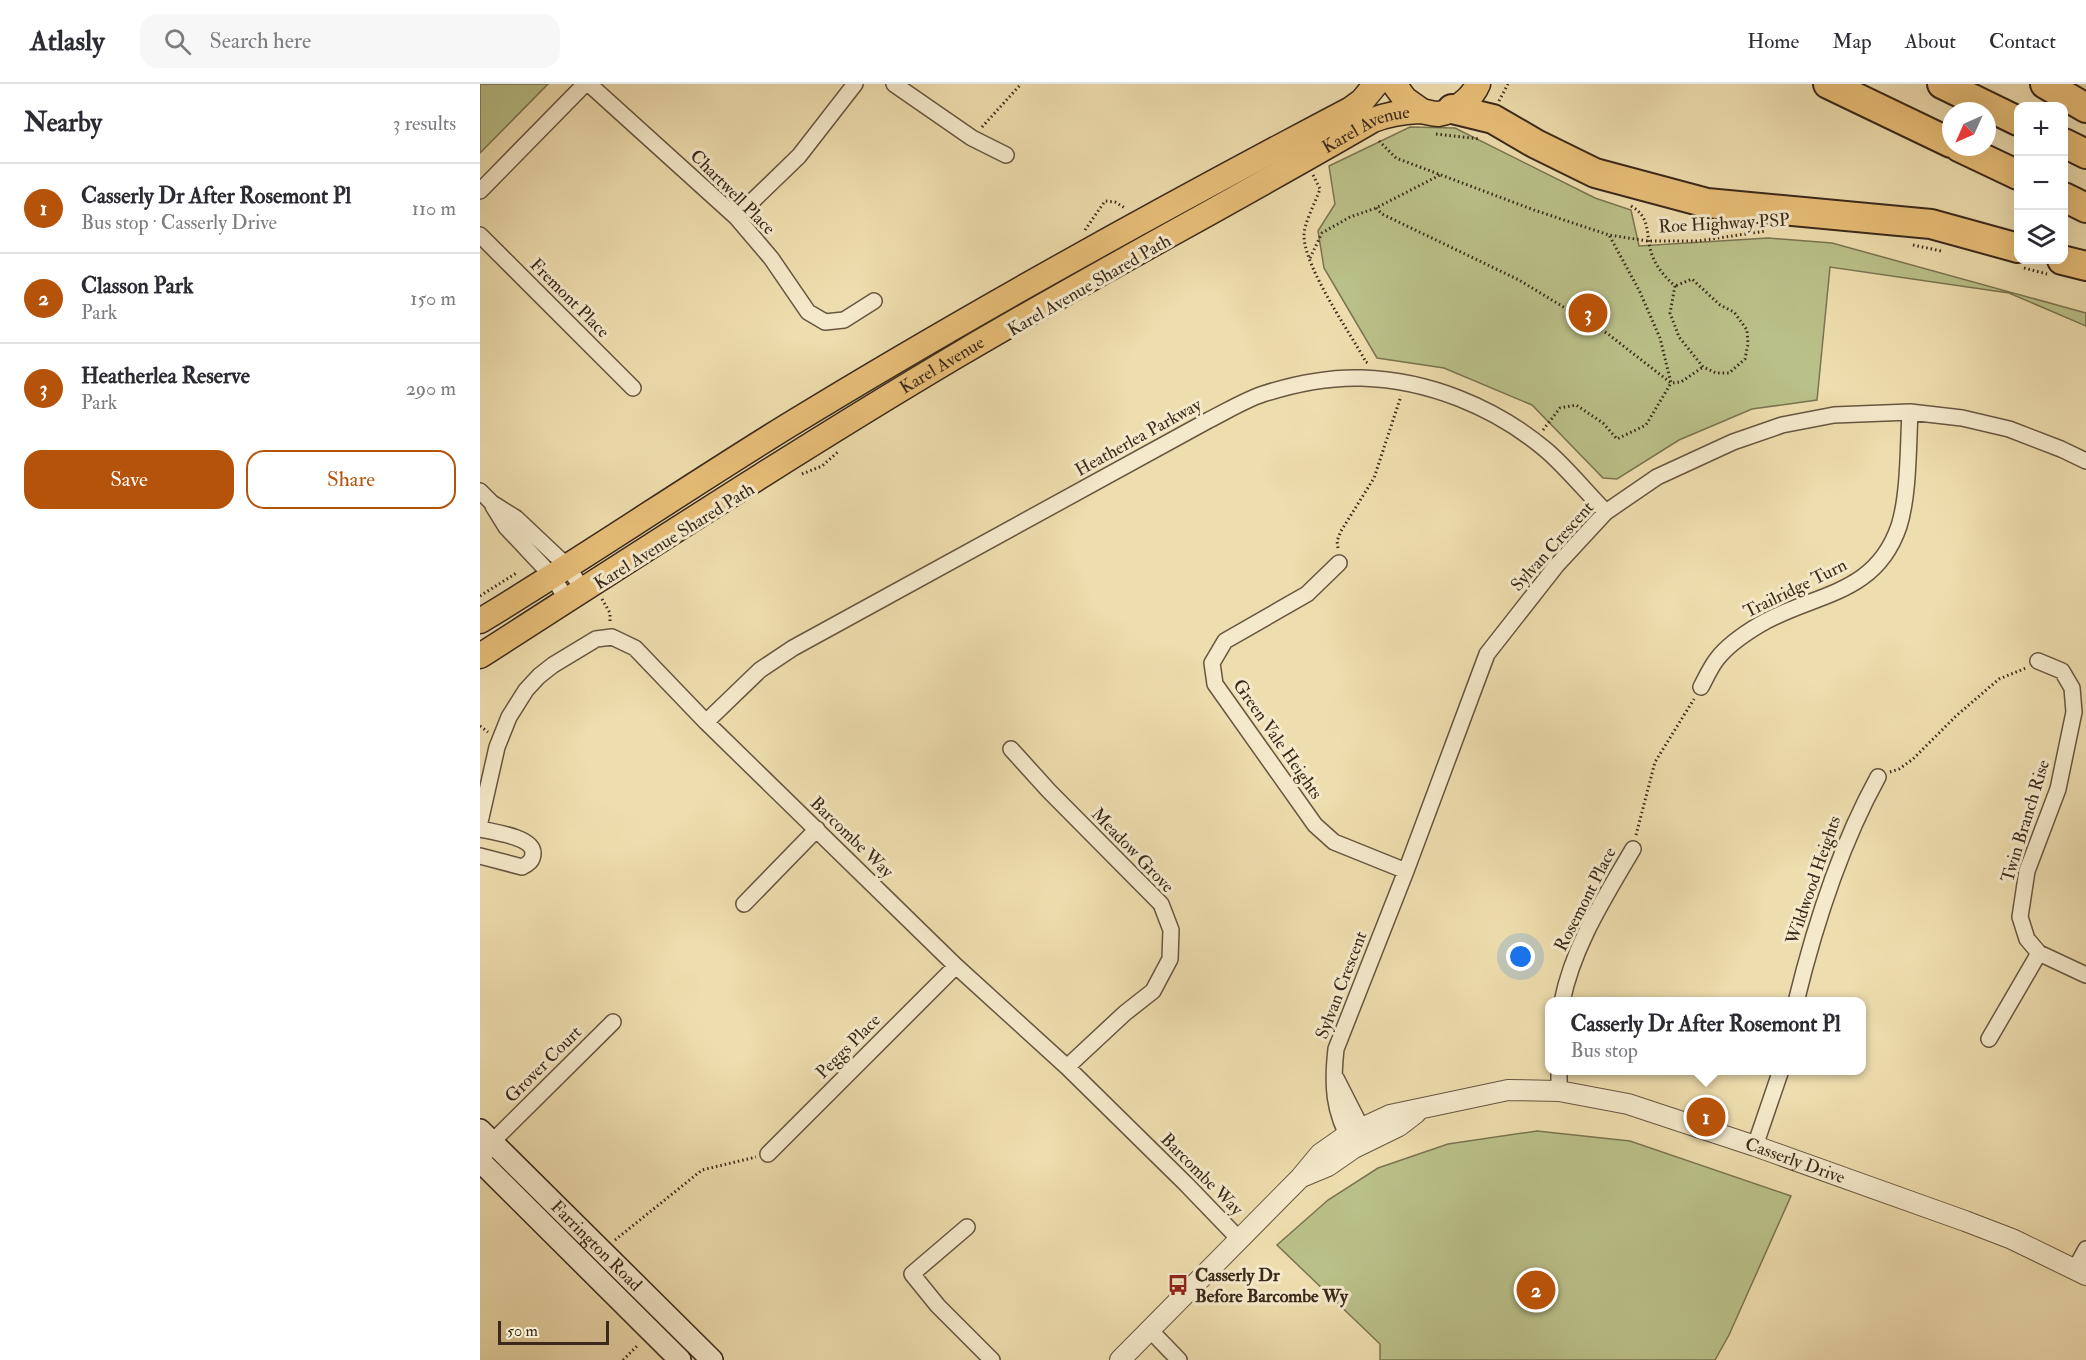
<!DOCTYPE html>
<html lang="en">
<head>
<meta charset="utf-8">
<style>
  :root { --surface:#fff; --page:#f7f7f7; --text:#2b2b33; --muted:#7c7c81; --line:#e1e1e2; --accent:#b45309 }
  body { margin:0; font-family:"IM FELL Double Pica",serif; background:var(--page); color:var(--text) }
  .controls { position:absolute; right:18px; top:18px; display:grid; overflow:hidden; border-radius:12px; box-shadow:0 6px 24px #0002 }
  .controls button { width:54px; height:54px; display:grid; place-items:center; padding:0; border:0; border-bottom:2px solid var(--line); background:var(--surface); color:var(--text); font:30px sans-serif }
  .compass { position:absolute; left:1462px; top:18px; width:54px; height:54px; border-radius:50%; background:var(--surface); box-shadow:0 6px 24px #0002; rotate:225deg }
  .scale { position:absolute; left:18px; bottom:15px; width:111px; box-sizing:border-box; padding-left:6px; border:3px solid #3b291b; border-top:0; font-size:16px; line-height:21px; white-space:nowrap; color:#3b291b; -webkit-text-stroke:4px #f4e9ca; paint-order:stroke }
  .you { position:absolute; left:1041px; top:873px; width:21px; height:21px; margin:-15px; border:4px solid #fff; border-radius:50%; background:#1a73e8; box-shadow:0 0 0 9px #1a73e833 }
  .badge { display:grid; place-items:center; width:39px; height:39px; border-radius:50%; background:var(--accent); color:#fff; font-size:20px; font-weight:700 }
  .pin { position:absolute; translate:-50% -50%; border:3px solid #fff; box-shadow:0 2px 6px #0006 }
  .popup { position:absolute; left:1065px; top:913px; width:321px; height:78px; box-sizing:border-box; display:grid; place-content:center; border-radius:12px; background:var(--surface); filter:drop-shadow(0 2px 4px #0005); font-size:20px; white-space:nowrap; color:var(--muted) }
  .popup b { font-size:22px; color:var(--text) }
  .popup::after { content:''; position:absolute; left:50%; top:100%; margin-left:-12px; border:12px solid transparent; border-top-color:var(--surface) }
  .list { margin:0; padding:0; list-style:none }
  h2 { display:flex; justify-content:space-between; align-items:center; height:78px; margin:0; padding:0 24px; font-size:26px }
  h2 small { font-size:20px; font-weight:400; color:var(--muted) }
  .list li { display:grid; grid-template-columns:39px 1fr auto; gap:18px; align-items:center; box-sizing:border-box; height:90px; padding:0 24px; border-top:2px solid var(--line) }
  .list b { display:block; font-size:22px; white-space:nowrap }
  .list p { margin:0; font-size:20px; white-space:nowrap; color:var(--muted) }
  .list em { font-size:20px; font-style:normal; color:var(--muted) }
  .actions { display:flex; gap:12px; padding:18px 24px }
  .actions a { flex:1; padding:14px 0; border:2px solid var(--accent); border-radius:18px; text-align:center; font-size:21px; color:var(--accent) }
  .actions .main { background:var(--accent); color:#fff }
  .icon { flex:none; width:33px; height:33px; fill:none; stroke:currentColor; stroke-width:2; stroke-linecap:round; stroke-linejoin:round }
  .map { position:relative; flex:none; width:1606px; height:1276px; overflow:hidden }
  header { display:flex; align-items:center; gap:36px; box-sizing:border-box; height:84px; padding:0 30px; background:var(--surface); border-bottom:2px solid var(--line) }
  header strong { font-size:28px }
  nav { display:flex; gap:33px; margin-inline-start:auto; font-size:21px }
  .search { width:420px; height:54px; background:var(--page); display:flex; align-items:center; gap:15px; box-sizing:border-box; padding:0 21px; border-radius:18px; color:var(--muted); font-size:22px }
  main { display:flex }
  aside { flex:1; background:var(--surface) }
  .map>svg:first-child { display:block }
  .green { fill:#bac089; stroke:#7a7452; stroke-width:1.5 }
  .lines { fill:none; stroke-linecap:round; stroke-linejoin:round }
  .minor-casing { stroke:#685640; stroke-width:18 }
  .tertiary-casing { stroke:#685640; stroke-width:22 }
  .secondary-casing { stroke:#3b291b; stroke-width:24 }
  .primary-casing { stroke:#3b291b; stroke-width:27 }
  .motorway-casing { stroke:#3b291b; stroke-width:32 }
  .path { stroke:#3b291b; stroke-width:3; stroke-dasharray:1.5 3; stroke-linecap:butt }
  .minor { stroke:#f4e9ca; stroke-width:15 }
  .tertiary { stroke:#f4e9ca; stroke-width:20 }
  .secondary { stroke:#f4e9ca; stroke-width:21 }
  .primary { stroke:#e7be77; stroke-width:24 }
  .motorway { stroke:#e7be77; stroke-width:28 }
  .labels { text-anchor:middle; stroke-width:6; stroke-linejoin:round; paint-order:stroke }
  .street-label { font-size:18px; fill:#3b291b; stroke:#f4e9ca }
  .poi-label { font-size:18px; font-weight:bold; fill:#3b291b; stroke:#f4e9ca; text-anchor:start }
</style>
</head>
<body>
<header>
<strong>Atlasly</strong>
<div class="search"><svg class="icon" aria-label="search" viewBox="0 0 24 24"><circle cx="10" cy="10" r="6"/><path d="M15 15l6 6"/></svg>Search here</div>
<nav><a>Home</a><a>Map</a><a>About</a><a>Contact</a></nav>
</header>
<main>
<aside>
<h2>Nearby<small>3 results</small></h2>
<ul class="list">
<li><span class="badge">1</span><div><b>Casserly Dr After Rosemont Pl</b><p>Bus stop · Casserly Drive</p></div><em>110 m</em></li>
<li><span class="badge">2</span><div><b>Classon Park</b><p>Park</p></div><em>150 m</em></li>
<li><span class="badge">3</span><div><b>Heatherlea Reserve</b><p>Park</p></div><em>290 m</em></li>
</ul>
<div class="actions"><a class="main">Save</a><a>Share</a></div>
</aside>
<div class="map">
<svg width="1606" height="1276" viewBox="0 0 1606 1276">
  <rect width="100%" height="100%" fill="#eeddae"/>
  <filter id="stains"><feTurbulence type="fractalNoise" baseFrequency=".00333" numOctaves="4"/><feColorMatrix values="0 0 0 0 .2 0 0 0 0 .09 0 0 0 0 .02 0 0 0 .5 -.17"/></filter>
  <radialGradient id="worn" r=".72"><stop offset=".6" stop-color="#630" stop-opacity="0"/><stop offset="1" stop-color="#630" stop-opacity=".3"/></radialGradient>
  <path class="green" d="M0,0h68l-68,69z
    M930,43l45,1 140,70 36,12 8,36 129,-8 64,5 254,70v13l-77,-33 -179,-26 -13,133 -65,9 -73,31 -62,39 -14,-1 -71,-73 -88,-37 -67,-10 -53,-90 -6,-37 17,-27 -6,-38z
    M1057,1047l93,10 161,55 -62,139 -14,25h-335v-16l-103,-99 51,-45 50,-32 70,-24z"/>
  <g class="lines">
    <defs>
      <path id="minor" d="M109,0l147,133 35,41 37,54 17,10 19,-2 30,-19
        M414,0l78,54 34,17
        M0,107l105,-107
        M256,133l63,-61 56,-72
        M0,151l153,153
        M0,407l12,12 24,15 52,49 15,23
        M13,422l13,21 47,50 14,23
        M859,479l-32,31 -82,47 -13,22 3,21 100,141 19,17 72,29
        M1558,577l24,10 10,17 2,24 -16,77 -31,82 -7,46 7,22 12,14 47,22
        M1221,603c5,-9 9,-19 16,-28 10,-13 27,-25 42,-34 53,-32 116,-28 140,-99 10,-32 9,-79 11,-114
        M226,638l54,-52 33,-22 416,-228c18,-9 36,-20 54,-26 31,-10 66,-17 99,-16 66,2 133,29 184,72 21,18 40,42 60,62
        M531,665l38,42 112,113 10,26 -1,29 -17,32 -28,22 -58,54
        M0,738l17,-75 12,-30 17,-27 13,-14 14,-11 43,-26 16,-2 23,11 71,74 250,244 111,101 119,117 53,55
        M0,745c13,3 53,8 53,24 0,8 -5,11 -11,14l-42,-11
        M264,820l73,-75
        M1082,918c11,-56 43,-105 71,-153
        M1316,918c19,-78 44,-156 82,-225
        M1509,955l50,-86
        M856,994l30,59
        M1079,1007v-21
        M872,1060c-19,-33 -20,-59 -16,-95l70,-178 81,-217 69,-88 50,-54 51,-35 76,-35 49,-17 52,-10 76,-3 52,6 47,11 52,20 25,12
        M1275,1062l26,-76
        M288,1070l188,-188
        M3,1079l4,-16 126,-125
        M487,1143l-55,47 26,32 54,54
        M1595,1185l11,-20
        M670,1246l29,30"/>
      <g id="tertiary">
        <path d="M824,1092l24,-10 26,-18 45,-22 17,-13"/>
        <path id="s1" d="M640,1276l180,-182 20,-24 27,-19 43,-20 118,-25 51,1 69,13 127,42 210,75 47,18 74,36"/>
      </g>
      <g id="secondary">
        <path id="s2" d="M0,1046l232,230"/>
        <path d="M0,1077l200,199"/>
      </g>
      <g id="primary">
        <path d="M914,0l11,15 17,12"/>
        <path d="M0,537c104,-63 205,-132 309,-196 183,-112 372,-216 562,-316l11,-8 14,-17"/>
        <path id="s3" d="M0,572c159,-102 316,-205 478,-301 137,-81 278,-155 415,-235 15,-6 29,-8 46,-9 6,0 12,3 19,3 16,-2 34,-15 40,-30"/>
      </g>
      <path id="motorway" d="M1348,0l123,59
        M1462,0l76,37
        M1565,0l41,24
        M972,25l41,10 43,25 59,29 112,30 224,21 87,24
        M1584,59l22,11
        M1479,63l59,28
        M1584,113l22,11
        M1582,176l24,6"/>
    </defs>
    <use href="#minor" class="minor-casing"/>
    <use href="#tertiary" class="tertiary-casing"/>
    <use href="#secondary" class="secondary-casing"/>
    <use href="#primary" class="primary-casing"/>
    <use href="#motorway" class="motorway-casing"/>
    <path class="path" d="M1019,17l9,-17
      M502,43l39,-43
      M956,50l44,5
      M899,57l17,17 138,52 75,25 39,6h50l68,-10
      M833,91l7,14c-4,12 -17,36 -16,48 2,33 45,94 62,125l4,2
      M1151,122c21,12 14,29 21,49 5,13 13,22 23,31l-5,27 9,24 24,30 13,6h13l16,-14 3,-15 -1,-14 -13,-18 -14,-7 -28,-26 -17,7
      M896,124l6,6 137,66 89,54 63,49 10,-1 22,-15
      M605,146l20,-29 10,1 10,6
      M1433,161l28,6
      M830,174l12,-25 28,-16 26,-9 64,-33
      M1544,184l23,6
      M1063,346l17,-22 16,-3 27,18 14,16 29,-14 25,-42 -11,-45 -21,-48 -30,-55
      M322,390l20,-8 17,-15
      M858,464l-1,-7 4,-10 33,-53 27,-82
      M0,512l38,-24
      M122,515l8,14v10
      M0,642l8,6
      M1410,688l9,-3 14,-10 43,-43 43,-37 27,-11
      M1156,751l19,-73 39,-63
      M135,1156l87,-70 54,-13
      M143,1276l14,-14"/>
    <use href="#minor" class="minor"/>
    <use href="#tertiary" class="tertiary"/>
    <use href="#secondary" class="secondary"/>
    <use href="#primary" class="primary"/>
    <use href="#motorway" class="motorway"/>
  </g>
  <defs>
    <symbol id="bus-bare" viewBox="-9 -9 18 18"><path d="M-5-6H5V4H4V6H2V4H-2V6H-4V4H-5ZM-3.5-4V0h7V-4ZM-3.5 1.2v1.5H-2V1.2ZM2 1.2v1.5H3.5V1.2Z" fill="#8f2418" stroke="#f4e9ca" stroke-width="2.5" paint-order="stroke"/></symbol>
  </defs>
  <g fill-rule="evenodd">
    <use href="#bus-bare" x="683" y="1186" width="30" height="30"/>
  </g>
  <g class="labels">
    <g class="street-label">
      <text dy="6" stroke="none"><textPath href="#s3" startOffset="1032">Karel Avenue</textPath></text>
      <text transform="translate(253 108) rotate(45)" y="6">Chartwell Place</text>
      <text transform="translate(1244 139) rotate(-3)" y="6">Roe Highway PSP</text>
      <text transform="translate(609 201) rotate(-30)" y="6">Karel Avenue Shared Path</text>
      <text transform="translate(90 214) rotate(45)" y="6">Fremont Place</text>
      <text dy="6" stroke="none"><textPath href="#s3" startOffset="546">Karel Avenue</textPath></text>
      <text transform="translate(658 353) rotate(-29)" y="6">Heatherlea Parkway</text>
      <text transform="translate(194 452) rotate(-32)" y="6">Karel Avenue Shared Path</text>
      <text transform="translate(1072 462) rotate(-48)" y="6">Sylvan Crescent</text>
      <text transform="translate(1315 504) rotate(-26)" y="6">Trailridge Turn</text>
      <text transform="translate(798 655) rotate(55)" y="6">Green Vale Heights</text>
      <text transform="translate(1545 737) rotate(-73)" y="6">Twin Branch Rise</text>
      <text transform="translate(372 753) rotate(44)" y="6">Barcombe Way</text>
      <text transform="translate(653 766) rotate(46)" y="6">Meadow Grove</text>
      <text transform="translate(1333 796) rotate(-71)" y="6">Wildwood Heights</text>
      <text transform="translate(1105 815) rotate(-63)" y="6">Rosemont Place</text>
      <text transform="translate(861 901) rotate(-69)" y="6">Sylvan Crescent</text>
      <text transform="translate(368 962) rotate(-45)" y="6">Peggs Place</text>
      <text transform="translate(63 980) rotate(-45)" y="6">Grover Court</text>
      <text dy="6" stroke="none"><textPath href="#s1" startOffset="786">Casserly Drive</textPath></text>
      <text transform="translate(722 1090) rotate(45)" y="6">Barcombe Way</text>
      <text dy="6" stroke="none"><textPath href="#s2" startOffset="164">Farrington Road</textPath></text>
    </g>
    <g class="poi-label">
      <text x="715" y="1197">Casserly Dr<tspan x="715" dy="21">Before Barcombe Wy</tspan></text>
    </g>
  </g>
  <rect width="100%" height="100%" filter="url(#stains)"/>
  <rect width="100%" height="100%" fill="url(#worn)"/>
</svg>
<div class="controls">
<button>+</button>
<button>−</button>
<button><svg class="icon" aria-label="layers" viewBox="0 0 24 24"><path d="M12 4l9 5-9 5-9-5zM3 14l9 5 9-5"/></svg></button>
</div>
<svg class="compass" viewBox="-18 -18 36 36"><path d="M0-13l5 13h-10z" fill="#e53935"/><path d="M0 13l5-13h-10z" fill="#7c7c81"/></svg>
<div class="scale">50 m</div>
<div class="you"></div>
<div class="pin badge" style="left:1226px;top:1033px">1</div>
<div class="popup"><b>Casserly Dr After Rosemont Pl</b>Bus stop</div>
<div class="pin badge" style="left:1056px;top:1206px">2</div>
<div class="pin badge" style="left:1108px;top:229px">3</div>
</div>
</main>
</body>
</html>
